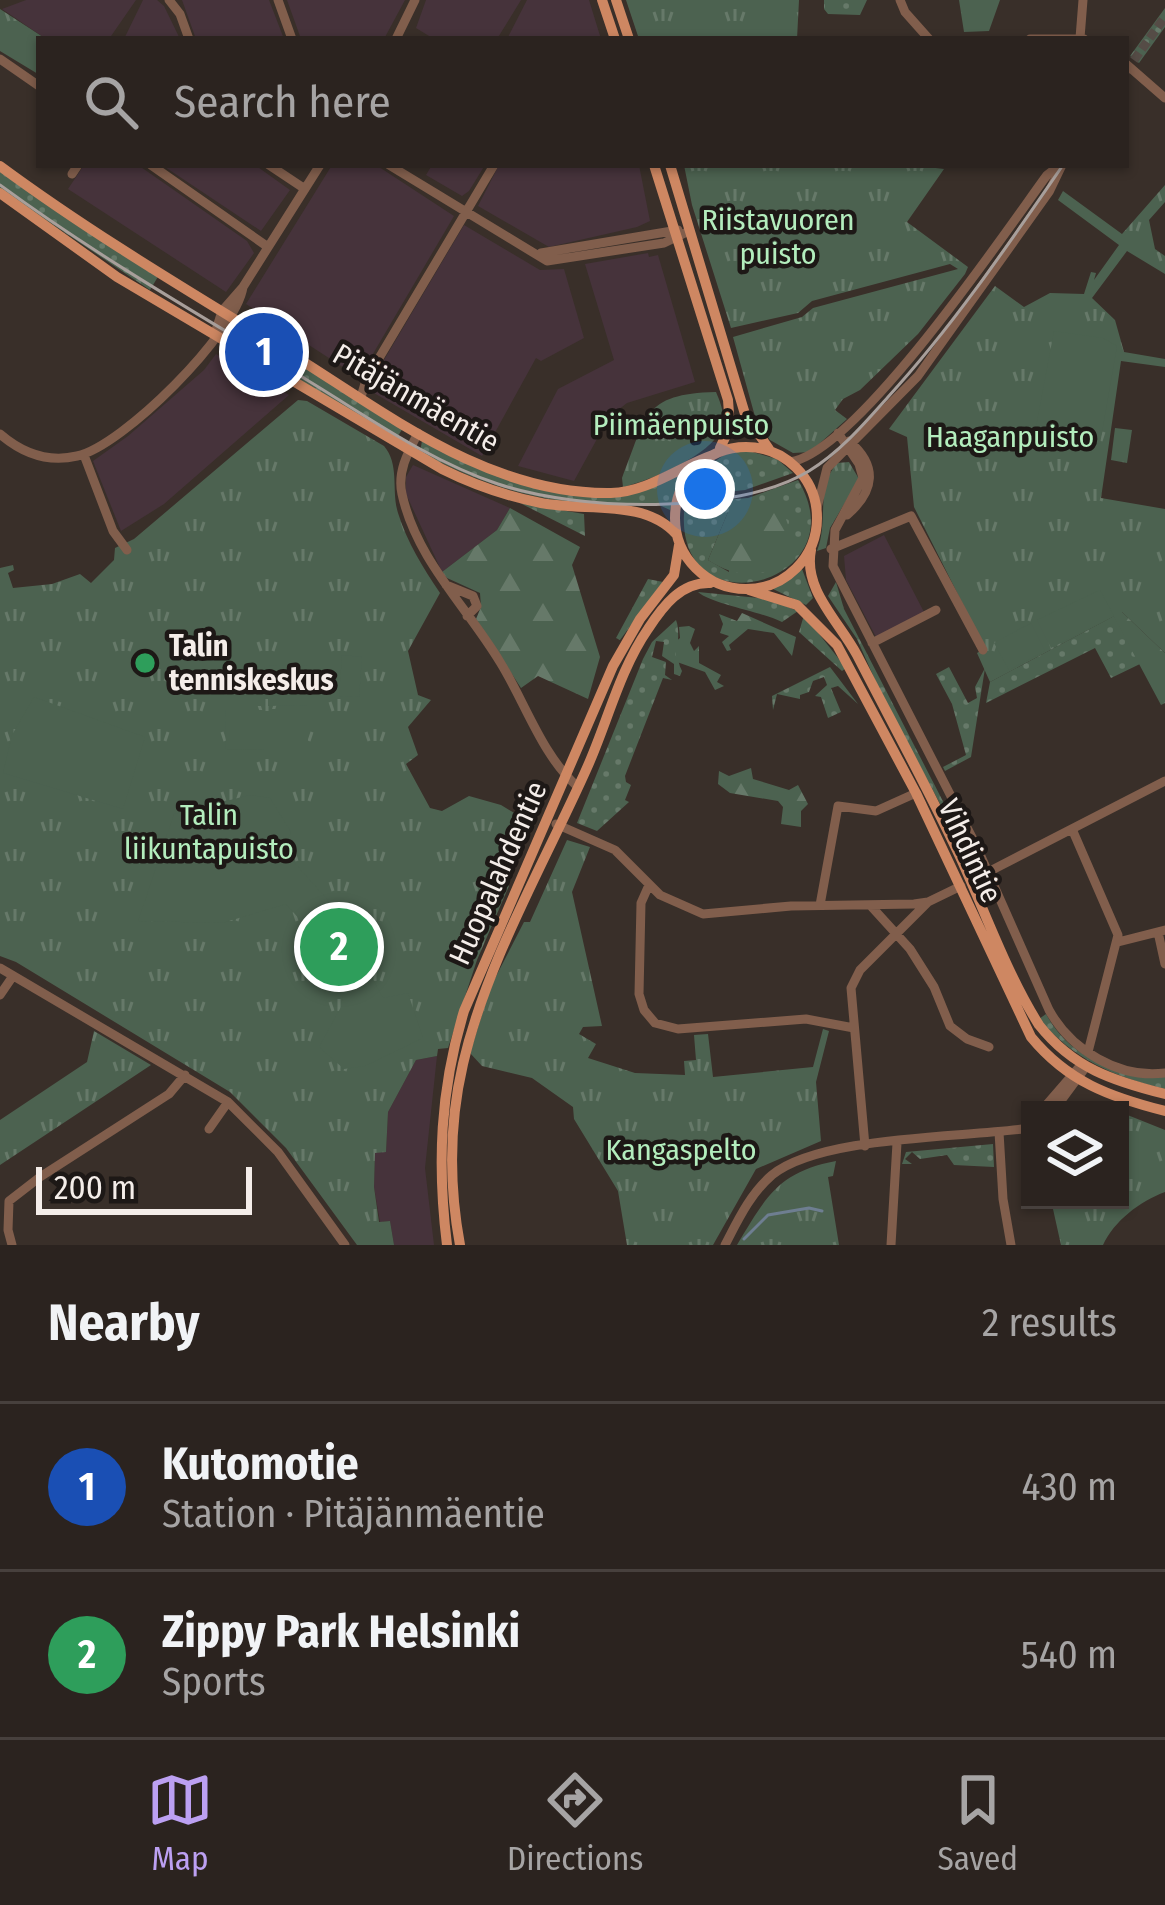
<!DOCTYPE html>
<html lang="en">
<head>
<meta charset="utf-8">
<style>
  :root { --surface:#2b231f; --page:#332b28; --text:#f1f3f6; --muted:#a6a4a4; --line:#47403d; --accent:#bca0f2 }
  body { margin:0; font-family:"Fira Sans Condensed",sans-serif; background:var(--page); color:var(--text) }
  .controls { position:absolute; right:36px; bottom:36px; display:grid; overflow:hidden; border-radius:0px; box-shadow:0 3px 9px #0004 }
  .controls button { width:108px; height:108px; display:grid; place-items:center; padding:0; border:0; border-bottom:3px solid var(--line); background:var(--surface); color:var(--text); font:60px sans-serif }
  .scale { position:absolute; left:36px; bottom:30px; width:216px; box-sizing:border-box; padding-left:12px; border:6px solid #f4ede9; border-top:0; font-size:33px; line-height:42px; white-space:nowrap; color:#f4ede9; -webkit-text-stroke:9px #1d1816; paint-order:stroke }
  .you { position:absolute; left:705px; top:489px; width:42px; height:42px; margin:-30px; border:9px solid #fff; border-radius:50%; background:#1a73e8; box-shadow:0 0 0 18px #1a73e833 }
  .badge { display:grid; place-items:center; width:78px; height:78px; border-radius:50%; background:var(--accent); color:#fff; font-size:39px; font-weight:700 }
  .pin { position:absolute; translate:-50% -50%; border:6px solid #fff; box-shadow:0 3px 12px #0006 }
  .list { margin:0; padding:0; list-style:none }
  h2 { display:flex; justify-content:space-between; align-items:center; height:156px; margin:0; padding:0 48px; font-size:51px }
  h2 small { font-size:39px; font-weight:400; color:var(--muted) }
  .list li { display:grid; grid-template-columns:78px 1fr auto; gap:36px; align-items:center; box-sizing:border-box; height:168px; padding:0 48px; border-top:3px solid var(--line) }
  .list b { display:block; font-size:45px; white-space:nowrap }
  .list p { margin:0; font-size:39px; white-space:nowrap; color:var(--muted) }
  .list em { font-size:39px; font-style:normal; color:var(--muted) }
  .icon { flex:none; width:66px; height:66px; fill:none; stroke:currentColor; stroke-width:2; stroke-linecap:round; stroke-linejoin:round }
  .map { position:relative; flex:none; width:1165px; height:1245px; overflow:hidden }
  .search { position:absolute; background:var(--surface); box-shadow:0 3px 9px #0004; left:36px; right:36px; top:36px; height:132px; display:flex; align-items:center; gap:30px; box-sizing:border-box; padding:0 42px; border-radius:0px; color:var(--muted); font-size:45px }
  .sheet { height:492px; background:var(--surface) }
  nav { display:flex; justify-content:space-around; align-items:center; box-sizing:border-box; height:168px; border-top:3px solid var(--line); background:var(--surface); font-size:33px; color:var(--muted) }
  nav a { display:grid; justify-items:center; gap:6px }
  nav .on { color:var(--accent) }
  .map>svg:first-child { display:block }
  .commercial { fill:#46333b }
  .grass { fill:url(#grass-dots); fill-rule:evenodd }
  .forest { fill:url(#forest-firs) }
  .park { fill:url(#park-tufts) }
  .garden { fill:#4c6250 }
  .lines { fill:none; stroke-linecap:round; stroke-linejoin:round }
  .stream { stroke:#6e7e91; stroke-width:3 }
  .minor-tunnel { stroke:#554c46; stroke-width:9; stroke-dasharray:9 4.5; stroke-linecap:butt }
  .minor { stroke:#815e4c; stroke-width:9 }
  .major { stroke:#ce8762; stroke-width:10 }
  .tram { stroke:#a89f9b; stroke-width:3 }
  .leisure-dot { fill:#2e9e5b; stroke:#1d1816; stroke-width:4.5 }
  .labels { text-anchor:middle; stroke-width:9; stroke-linejoin:round; paint-order:stroke }
  .park-label { font-size:30px; fill:#b3edbd; stroke:#1d1816 }
  .street-label { font-size:30px; fill:#f4ede9; stroke:#1d1816 }
  .poi-label { font-size:30px; font-weight:bold; fill:#f4ede9; stroke:#1d1816; text-anchor:start }
</style>
</head>
<body>
<div class="map">
<svg width="1165" height="1245" viewBox="0 0 1165 1245">
  <defs>
    <pattern id="grass-dots" width="8" height="8" patternUnits="userSpaceOnUse" patternTransform="scale(3)"><rect width="8" height="8" fill="#4c6250"/><path d="M2 2h.1M6 6h.1" fill="none" stroke="#667969" stroke-width="1.8" stroke-linecap="round"/></pattern>
    <pattern id="forest-firs" width="22" height="20" patternUnits="userSpaceOnUse" patternTransform="scale(3)"><rect width="22" height="20" fill="#4c6250"/><path d="M5 1l3.5 6h-7zM16 11l3.5 6h-7z" fill="#667969"/></pattern>
    <pattern id="park-tufts" width="24" height="20" patternUnits="userSpaceOnUse" patternTransform="scale(3)"><rect width="24" height="20" fill="#4c6250"/><path d="M3 7l-1-3M5 7V3M7 7l1-3M15 17l-1-3M17 17v-4M19 17l1-3" fill="none" stroke="#667969"/></pattern>
  </defs>
  <rect width="100%" height="100%" fill="#392f29"/>
  <path class="commercial" d="M26,0h110l-27,39h-63l-44,-30z
    M143,0h14l7,6 16,33h-56z
    M182,0h87l15,39h-88z
    M287,0h118l-21,39h-83z
    M426,0h95l-24,39h-63l-18,-11z
    M527,0h62l12,39h-94z
    M84,165h54l109,76 7,12 -28,39 -158,-103z
    M162,165h93l35,25 -29,41z
    M332,165h44l78,51 -87,148 -12,11 -109,-71z
    M432,165h53l-16,26 -7,5 -36,-21z
    M499,165h140l11,56 -13,6 -88,20 -71,-41z
    M464,225l76,45 24,-1 20,69 -43,23 -5,-3 -54,98 -108,-63 4,-23z
    M648,253l1,4 9,-2 37,127 -68,21 -18,14 -35,64 -56,-15 40,-77 56,-29 -29,-96z
    M216,354l73,41 -125,109 -43,27 -28,-70 35,-25 76,-66z
    M413,465l97,43 -13,22 -55,42 -36,-78v-17z
    M884,535l40,77 -48,25 -30,-57 -2,-24z
    M437,1056l-12,112 9,77h-40l-4,-24 -10,1 -6,-35 1,-35h11l2,-40 28,-52z"/>
  <path class="grass" d="M824,0h43l-7,15 -32,-1 -4,-5z
    M1165,8v19l-26,36 -9,-7z
    M0,171l159,104 -9,15 -150,-101z
    M291,358l112,70 -7,11 -113,-68z
    M422,441l55,26 140,30 72,-29 -10,13 -9,29 -13,-6c-95,4 -153,-8 -237,-52z
    M742,449l35,10 16,14 -48,17 -57,6c11,-21 30,-44 54,-47z
    M798,480c64,106 -131,155 -113,23l63,-5zM728,512l1,60 -21,-12z
    M520,503l64,11 1,22z
    M802,569l11,29 -7,7 -35,-17z
    M648,579l15,3 -43,58 -4,-2z
    M836,582l8,27 123,239 6,-1 11,25 -5,5 -99,-186 -23,-52 -29,-43z
    M698,592l70,7 30,12 -16,11c-23,-11 -70,-18 -84,-30z
    M804,615l42,53 -4,3 -43,-39z
    M1114,616l26,48 -29,14 -16,-30 -109,55 4,-21z
    M676,620c6,16 -3,35 6,51l-2,5 -6,-2v-10l-12,-8 2,-14 -8,-1 -4,16 14,5 -1,13 7,5 -9,-2 -38,98 1,6 5,3 -6,15 4,2 -32,29 -20,-8 66,-164 9,-17z
    M830,667l28,37 -20,-18 -7,2 10,24 -13,6 -7,-21 -6,-1 12,-11 -3,-8 -11,4 -4,11 -9,3v4l-23,-5 -4,16 -1,-14z
    M949,667l19,36 9,-5 -2,-11 10,-19 -14,89 -26,14 -2,-4 23,-12 -14,-51 -16,-30z
    M1046,1014c26,48 69,56 119,62v13c-53,-13 -90,-29 -126,-70z
    M993,1144l1,23 -40,-2 -7,-10 -27,4 -8,-7 -7,7 7,5h-10l4,-12z"/>
  <path class="forest" d="M779,500l16,44c-19,37 -55,37 -87,16l20,-48z
    M510,508l70,39 -8,18 28,92 -12,42 -50,-23 -17,12 -45,-69 5,-12 -1,-14 -33,-15 -5,-6 55,-42z
    M1100,591l65,62v50l-4,2z
    M742,613l54,24 -4,19 -18,-23 -26,-4 -19,16 2,5 -4,1 -5,-9 7,-6 -9,-3 3,-9 -4,-10 18,7z
    M689,626l6,3 -5,14 4,8 5,-5v17l22,12 -4,7 7,4 -9,4 -10,-18 -28,-10 -3,-19 6,-5 -1,-11z
    M751,768l2,11 36,11 9,-5 10,19 -7,7v16l-20,-3 2,-17 -5,-6 -48,-8 -12,-9 1,-13 10,5z"/>
  <path class="park" d="M626,0h173l-2,39h-158z
    M959,0h41l-11,31 -25,1z
    M0,9l46,30h-7l-1,35 -38,-23z
    M684,165h227l33,4 -37,53 61,45 -3,7 -47,60 -58,56 -17,9 -8,11 12,9 -37,33 -17,1 -23,-13 -14,-20 -23,-83 69,-20 11,-9 145,-39 -8,-5 -138,37 -14,12 -67,15 -39,-123z
    M1165,185v17l-16,18 6,29 10,7v18l-38,-23 -35,47 23,22 9,32 41,7v8l-44,-6 -20,137 64,11v144l-43,-41 -132,70 -13,-29 8,-5 -71,-141 -7,-70 -18,-8 106,-143 29,21 26,-14 34,1 7,-22 5,1 -2,7 25,-35 -61,-45 5,-9 59,43z
    M716,392c5,12 10,24 5,37 -9,26 -72,52 -98,58l-1,-9c25,-62 20,-84 94,-86z
    M298,400l9,1 77,45c16,19 7,44 14,67 9,29 25,55 42,80l-32,58 10,44 13,5 -23,27 10,28 -12,9 24,44 12,3 27,-15 32,9 30,18 -28,57 6,6 -32,74 -29,88 -10,1 -1,7 -21,4 -28,52 -2,40 -11,1 -1,34 5,35 11,-1 4,24h-37l-71,-97 -56,-56 -214,-130 -16,-6v-388l13,-3 1,5 -6,3 5,15 39,-4 28,-10 11,9 23,-23 1,-12 19,-9z
    M1115,428l17,2 -5,33 -16,-3z
    M849,462l10,17 -29,49 -4,20 -9,3c12,-31 -2,-62 20,-88z
    M567,840l23,7 -18,45 30,134 -19,1 -4,7 17,10 -8,14 47,15 50,2 -1,-14 12,-1 -2,-25 14,-1 5,43 100,-10 10,-38 6,2 -13,51 5,59 -65,28 -43,76h-86l-9,-54 -44,-72 -1,-12 -41,-29 -50,-12 -12,-13 21,-67 33,-64h6z
    M94,1031l57,34 -151,100v-45l87,-58z
    M1120,1112l45,18v62c-25,9 -51,29 -62,53h-42l-10,-45h69z
    M836,1161l-3,15 -5,1 11,68h-102c29,-48 41,-73 99,-84z"/>
  <path class="garden" d="M1054,331l49,7 14,8 -17,98 -65,-12z
    M1100,590l14,26 -63,32 -14,-28z
    M1031,623l14,28 -36,19 -15,-27z
    M342,655l20,2 -3,40 -20,-1z
    M308,665v40l-40,1v-40z
    M225,666h39l1,40h-40z
    M34,697l111,40 -22,72 -120,-36 9,-38z
    M269,709h39v40h-39z
    M225,710h40v39l-39,1z
    M250,795l20,3 21,34 -8,18 51,57 49,91 25,-5 15,45 -58,28 -21,3 -25,-22 22,-40 6,-34 -61,-69 -64,19 -84,-2 36,-107z"/>
  <g class="lines">
    <path class="stream" d="M744,1239l24,-24 41,-7 13,3"/>
    <path class="minor-tunnel" d="M1126,71l39,-54"/>
    <path class="minor" d="M169,0l11,14 9,25
      M278,0l14,39
      M900,0l5,12 24,27
      M1080,38l3,-38
      M396,39l19,-39
      M1030,39h54
      M0,59l39,27
      M1126,64l39,34
      M151,165l117,82
      M269,165l36,24
      M389,165l158,96 117,-18 25,-12
      M72,174l6,-9
      M541,253l137,-23
      M216,330l6,-19 21,-24 77,-122
      M361,397l5,-17 128,-215
      M418,433c-10,19 -21,39 -16,61 14,65 65,113 98,168 25,40 42,94 78,125
      M838,433l21,31 4,14 -28,52 -2,36 143,279 73,165c22,40 70,69 116,63
      M0,434c22,19 47,29 77,22 46,-10 159,-123 166,-169
      M84,455l29,76 14,19
      M790,462c66,-9 214,-228 257,-287l13,-10
      M817,508l10,-40 91,-92 131,-184 13,-27
      M847,515c28,-24 31,-49 2,-74
      M831,549l80,-33 72,134
      M446,585l27,11 4,10 -10,10
      M872,643l64,-33
      M556,824l59,26 45,45 43,19 88,-8 123,-2 14,-2 33,-16
      M1072,829l46,106 -30,117
      M649,885l-8,18 -2,91 5,16 11,13 23,6 128,-10 48,9
      M973,886l21,-17 171,-88
      M820,905l18,-99 38,5 40,-18
      M870,905l40,44 24,38 16,39 17,13 22,8
      M1158,932l7,32
      M1118,942l47,-12
      M0,968l228,134 50,50 67,93
      M0,995l13,-19
      M1042,1110l39,-45
      M1054,1110l31,-42
      M209,1129l19,-27
      M999,1132l4,67 8,46
      M865,1146l-14,-158 9,-18 68,-68
      M40,1177l129,-83 16,-19
      M12,1245l-4,-15 1,-29 31,-24
      M725,1245c13,-25 25,-51 47,-70 49,-40 193,-37 258,-47
      M891,1245l6,-102"/>
    <path class="major" d="M602,0l13,39
      M616,0l13,39
      M654,165l74,235 2,27 -10,21
      M670,165l75,249 24,35
      M0,166c88,65 182,121 275,178 104,63 209,151 336,149 37,-1 68,-26 102,-38
      M0,193l117,84 325,192c32,16 64,27 99,34 44,9 104,-5 136,32
      M675 518a71 71 0 1 1 142 0a71 71 0 1 1-142 0Z
      M811,550c-8,40 28,71 46,105 35,68 72,135 104,204 25,55 46,115 78,166 34,43 74,56 126,69
      M749,590l48,15 40,40 79,148 115,244c37,45 79,60 134,74
      M447,1245c-10,-81 -7,-155 17,-234l149,-345 27,-47 34,-44 5,-30
      M460,1245c-11,-60 -11,-121 3,-181 24,-103 80,-198 123,-294 21,-46 33,-99 62,-141 15,-23 33,-47 62,-46"/>
    <path class="tram" d="M0,185c98,72 203,132 307,195 61,37 122,81 191,104 80,27 237,32 311,-13 31,-19 55,-47 79,-74 65,-71 120,-152 175,-232"/>
  </g>
  <circle class="leisure-dot" cx="145" cy="663" r="12"/>
  <g class="labels">
    <g class="park-label">
      <text x="778" y="230">Riistavuoren<tspan x="778" dy="34">puisto</tspan></text>
      <text x="681" y="435">Piimäenpuisto</text>
      <text x="1010" y="447">Haaganpuisto</text>
      <text x="209" y="825">Talin<tspan x="209" dy="34">liikuntapuisto</tspan></text>
      <text x="681" y="1160">Kangaspelto</text>
    </g>
    <g class="street-label">
      <text transform="translate(416 398) rotate(30)" y="10">Pitäjänmäentie</text>
      <text transform="translate(970 851) rotate(65)" y="10">Vihdintie</text>
      <text transform="translate(498 873) rotate(-66)" y="10">Huopalahdentie</text>
    </g>
    <g class="poi-label">
      <text x="169" y="656">Talin<tspan x="169" dy="34">tenniskeskus</tspan></text>
    </g>
  </g>
</svg>
<div class="controls">
<button><svg class="icon" aria-label="layers" viewBox="0 0 24 24"><path d="M12 4l9 5-9 5-9-5zM3 14l9 5 9-5"/></svg></button>
</div>
<div class="scale">200 m</div>
<div class="you"></div>
<div class="pin badge" style="left:264px;top:352px;background:#1a4fb4">1</div>
<div class="pin badge" style="left:339px;top:947px;background:#2e9e5b">2</div>
<div class="search"><svg class="icon" aria-label="search" viewBox="0 0 24 24"><circle cx="10" cy="10" r="6"/><path d="M15 15l6 6"/></svg>Search here</div>
</div>
<section class="sheet">
<h2>Nearby<small>2 results</small></h2>
<ul class="list">
<li><span class="badge" style="background:#1a4fb4">1</span><div><b>Kutomotie</b><p>Station · Pitäjänmäentie</p></div><em>430 m</em></li>
<li><span class="badge" style="background:#2e9e5b">2</span><div><b>Zippy Park Helsinki</b><p>Sports</p></div><em>540 m</em></li>
</ul>
</section>
<nav>
<a class="on"><svg class="icon" aria-label="map" viewBox="0 0 24 24"><path d="M3 6l6-2 6 2 6-2v14l-6 2-6-2-6 2zM9 4v14M15 6v14"/></svg>Map</a>
<a><svg class="icon" aria-label="directions" viewBox="0 0 24 24"><path d="M12 3l9 9-9 9-9-9zM9 14v-3h6M13 9l2 2-2 2"/></svg>Directions</a>
<a><svg class="icon" aria-label="saved" viewBox="0 0 24 24"><path d="M7 4h10v16l-5-4-5 4z"/></svg>Saved</a>
</nav>
</body>
</html>
